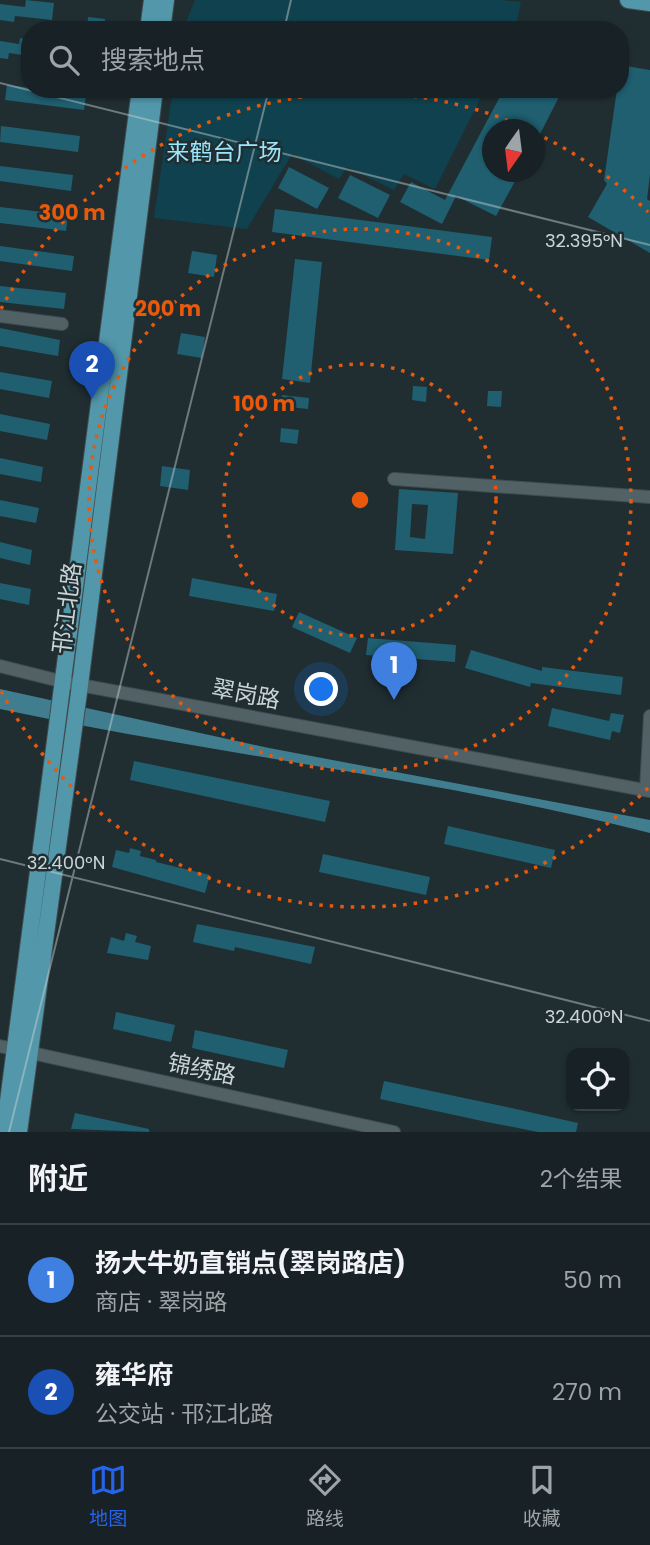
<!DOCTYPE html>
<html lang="zh">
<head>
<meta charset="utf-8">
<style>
  :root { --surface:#182226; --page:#212a2e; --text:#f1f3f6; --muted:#9fa4a7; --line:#363f43; --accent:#2563eb }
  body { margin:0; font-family:Poppins,"Noto Sans SC",sans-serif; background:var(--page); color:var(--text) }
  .controls { position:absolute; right:21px; bottom:21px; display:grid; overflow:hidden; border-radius:14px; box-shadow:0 2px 5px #0004 }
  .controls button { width:63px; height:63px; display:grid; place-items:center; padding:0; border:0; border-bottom:2px solid var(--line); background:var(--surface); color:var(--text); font:35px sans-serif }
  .compass { position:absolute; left:482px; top:119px; width:63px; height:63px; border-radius:50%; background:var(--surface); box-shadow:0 2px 5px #0004; rotate:194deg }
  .you { position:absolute; left:322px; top:690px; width:24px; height:24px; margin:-18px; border:5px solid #fff; border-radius:50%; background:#1a73e8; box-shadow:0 0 0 10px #1a73e833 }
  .badge { display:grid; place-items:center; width:46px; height:46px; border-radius:50%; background:var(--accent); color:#fff; font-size:23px; font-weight:700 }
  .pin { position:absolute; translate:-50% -58px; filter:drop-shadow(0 2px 4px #0008) }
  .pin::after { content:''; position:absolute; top:37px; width:24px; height:21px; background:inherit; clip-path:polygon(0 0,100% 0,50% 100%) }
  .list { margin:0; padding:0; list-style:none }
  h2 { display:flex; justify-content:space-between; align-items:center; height:91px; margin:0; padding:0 28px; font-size:30px }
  h2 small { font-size:23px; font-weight:400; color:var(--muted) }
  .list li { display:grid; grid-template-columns:46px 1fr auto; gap:21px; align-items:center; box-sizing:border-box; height:112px; padding:0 28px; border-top:2px solid var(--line) }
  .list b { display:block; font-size:26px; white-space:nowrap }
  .list p { margin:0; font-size:23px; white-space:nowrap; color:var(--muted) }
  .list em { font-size:23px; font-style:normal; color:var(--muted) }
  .icon { flex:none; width:38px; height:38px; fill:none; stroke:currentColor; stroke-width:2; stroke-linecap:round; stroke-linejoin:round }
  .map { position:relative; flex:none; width:650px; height:1132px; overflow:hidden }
  .search { position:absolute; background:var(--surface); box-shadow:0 2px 5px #0004; left:21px; right:21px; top:21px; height:77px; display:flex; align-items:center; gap:18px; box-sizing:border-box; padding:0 24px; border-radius:28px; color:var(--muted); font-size:26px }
  .sheet { height:315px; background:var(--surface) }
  nav { display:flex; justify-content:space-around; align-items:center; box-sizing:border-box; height:98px; border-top:2px solid var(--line); background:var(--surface); font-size:19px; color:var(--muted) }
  nav a { display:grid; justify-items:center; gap:4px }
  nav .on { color:var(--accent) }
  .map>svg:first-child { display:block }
  .green { fill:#10414e }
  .water { fill:#407d8e }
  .building { fill:#1f5f70; fill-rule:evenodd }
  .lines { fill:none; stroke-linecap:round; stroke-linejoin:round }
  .minor-casing { stroke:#3f4b4f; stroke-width:14 }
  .major-casing { stroke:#3f4b4f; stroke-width:18 }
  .minor { stroke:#516166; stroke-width:12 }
  .major { stroke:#5297aa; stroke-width:16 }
  .ticks { fill:none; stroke:#cbd4d7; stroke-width:2; stroke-opacity:0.45 }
  .ring { fill:none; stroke:#e8590c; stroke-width:3.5; stroke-dasharray:3.5 7 }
  .labels { text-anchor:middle; stroke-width:5; stroke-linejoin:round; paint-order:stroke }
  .park-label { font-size:23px; fill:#9ce6fc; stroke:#202e32 }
  .street-label { font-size:23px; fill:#cbd4d7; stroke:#202e32 }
  .ticks-label { font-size:18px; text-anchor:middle; fill:#cbd4d7; stroke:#202e32; stroke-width:5; stroke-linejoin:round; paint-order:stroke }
  .centre { fill:#e8590c; stroke:#202e32; stroke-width:3.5 }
  .ring-label { font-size:21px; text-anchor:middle; font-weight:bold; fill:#e8590c; stroke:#202e32; stroke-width:5; stroke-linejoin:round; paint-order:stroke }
</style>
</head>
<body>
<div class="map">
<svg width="650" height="1132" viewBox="0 0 650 1132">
  <rect width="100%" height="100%" fill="#202e32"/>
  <path class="green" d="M195,0h306l20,2 -6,28h-332z
    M173,89h312l-50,100 -31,-15 -10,16 -47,-23 -8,12 -47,-25 -45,75 -93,-11z"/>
  <path class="water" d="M0,689l269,59 381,72v13c-214,-55 -434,-78 -650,-124z"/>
  <path class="building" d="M26,0l28,3 -2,17 -37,-4 -1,6 -14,-2v-16l25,3z
    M88,17l17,2 -1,11h-17z
    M20,38l10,1v17l-21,-3 -1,6 -8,-1v-17l19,3z
    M620,65l30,5v105l-3,24 3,2v52l-62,-36 19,-33 -3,-4 13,-91h3z
    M7,85l79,10 -2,15 -79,-10z
    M504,89h59l-28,55v-14h-42v42h27l-24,44 -40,-20 -14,28 -42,-22 11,-20 34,18z
    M1,126l79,10 -2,16 -78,-10z
    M0,166l73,9 -2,16 -71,-10z
    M289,167l40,21 -12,21 -39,-21z
    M350,175l40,20 -12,23 -40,-20z
    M0,207l68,8 -2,16 -66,-8z
    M275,209l217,28 -3,23 -217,-28z
    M0,246l74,10 -2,15 -72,-10z
    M192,251l25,4 -3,22 -26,-4z
    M295,259l27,3 -12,121 -28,-4z
    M0,286l66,7 -2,16 -64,-7z
    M0,328l60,12 -2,16 -58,-10z
    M181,333l24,4 -3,21 -25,-4z
    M0,372l52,9 -3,17 -49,-9z
    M413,386l14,1 -1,15 -14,-2z
    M488,391h14l-1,16 -14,-1z
    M282,395l27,3 -1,11 -28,-3z
    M0,414l50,10 -3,16 -47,-9z
    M281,428l18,2 -2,14 -17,-2z
    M0,458l43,9 -2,15 -41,-8z
    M162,466l28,4 -2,20 -28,-4z
    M399,489l59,4 -5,61 -58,-4zM412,504l16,1 -3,34 -15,-2z
    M0,500l39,8 -3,15 -36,-7z
    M0,542l32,8 -2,15 -30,-7z
    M192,578l85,16 -3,17 -85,-15z
    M0,583l31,6 -2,16 -29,-6z
    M299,612l58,26 -7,15 -58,-26z
    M368,638l88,7 -1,17 -89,-7z
    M471,650l71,21v-4l81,10 -2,18 -90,-12 -1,4 -65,-19z
    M552,708l57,13 2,-8 13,2 -4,18 -8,-2 -2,9 -62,-14z
    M134,761l196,40 -5,21 -195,-42z
    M448,826l107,24 -4,18 -107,-24z
    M130,848l11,3 -1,5 16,4v2l54,13 -5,18 -93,-26 4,-17 13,3z
    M323,854l107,23 -4,18 -107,-23z
    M197,924l118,23 -4,17 -76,-17 -1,4 -41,-9z
    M126,933l11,3 -2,6 16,4 -3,14 -41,-7 4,-16 13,4z
    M116,1012l59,13 -4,17 -58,-13z
    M195,1030l93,20 -4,18 -92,-20z
    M384,1081l118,25 76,17 -2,9h-38l-51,-10 -107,-23z
    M75,1113l74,16v3l-78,-3z"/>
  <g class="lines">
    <defs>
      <path id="minor" d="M0,316l62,8
        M394,479l256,18
        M0,666l64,16 586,109
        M646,790l4,-74
        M0,1046l394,86"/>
      <path id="major" d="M628,0l22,3
        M148,30l4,-30
        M162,30l4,-30
        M4,1132l136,-1043
        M19,1132l61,-447 75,-596"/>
    </defs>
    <use href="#minor" class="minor-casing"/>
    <use href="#major" class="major-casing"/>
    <use href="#minor" class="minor"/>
    <use href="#major" class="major"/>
  </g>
  <path class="ticks" d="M284,30l7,-30M0,83l650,162M0,859l650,162M9,1132l260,-1043"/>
  <g class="ring">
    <circle cx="360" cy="500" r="136"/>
    <circle cx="360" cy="500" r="271"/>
    <path d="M648 788A407 407 0 0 1 1 691M1 309A407 407 0 0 1 526 128M535 133A407 407 0 0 1 648 212"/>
  </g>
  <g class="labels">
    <g class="park-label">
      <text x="224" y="160">来鹤台广场</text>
    </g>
    <g class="street-label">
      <text transform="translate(67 608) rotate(-83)" y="8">邗江北路</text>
      <text transform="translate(246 694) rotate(11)" y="8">翠岗路</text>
      <text transform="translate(202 1069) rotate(12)" y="8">锦绣路</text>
    </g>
  </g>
  <g class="ticks-label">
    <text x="584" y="247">32.395°N</text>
    <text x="66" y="869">32.400°N</text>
    <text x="584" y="1023">32.400°N</text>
  </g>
  <circle cx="360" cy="500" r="10" class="centre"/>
  <g class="ring-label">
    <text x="72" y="220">300 m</text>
    <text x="168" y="316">200 m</text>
    <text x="264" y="411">100 m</text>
  </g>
</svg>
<div class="controls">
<button><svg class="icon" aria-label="locate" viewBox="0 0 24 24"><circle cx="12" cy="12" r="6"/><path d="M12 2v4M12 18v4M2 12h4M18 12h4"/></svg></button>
</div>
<svg class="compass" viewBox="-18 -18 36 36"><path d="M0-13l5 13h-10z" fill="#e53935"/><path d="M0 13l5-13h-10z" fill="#9fa4a7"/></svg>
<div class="you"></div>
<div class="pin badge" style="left:394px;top:700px;background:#3f7fe0">1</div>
<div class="pin badge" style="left:92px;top:399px;background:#1a4fb4">2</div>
<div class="search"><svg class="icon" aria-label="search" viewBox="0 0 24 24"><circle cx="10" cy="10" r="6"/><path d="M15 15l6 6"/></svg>搜索地点</div>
</div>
<section class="sheet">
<h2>附近<small>2个结果</small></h2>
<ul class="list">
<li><span class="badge" style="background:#3f7fe0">1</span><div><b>扬大牛奶直销点(翠岗路店)</b><p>商店 · 翠岗路</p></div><em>50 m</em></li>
<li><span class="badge" style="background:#1a4fb4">2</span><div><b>雍华府</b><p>公交站 · 邗江北路</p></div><em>270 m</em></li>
</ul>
</section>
<nav>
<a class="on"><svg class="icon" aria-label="map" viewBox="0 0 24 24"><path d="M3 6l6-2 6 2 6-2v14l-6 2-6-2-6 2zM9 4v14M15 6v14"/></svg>地图</a>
<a><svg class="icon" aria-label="directions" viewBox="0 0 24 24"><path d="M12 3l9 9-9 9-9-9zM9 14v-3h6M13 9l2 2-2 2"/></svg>路线</a>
<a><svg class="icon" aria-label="saved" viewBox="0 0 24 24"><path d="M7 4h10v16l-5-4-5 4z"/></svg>收藏</a>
</nav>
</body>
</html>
